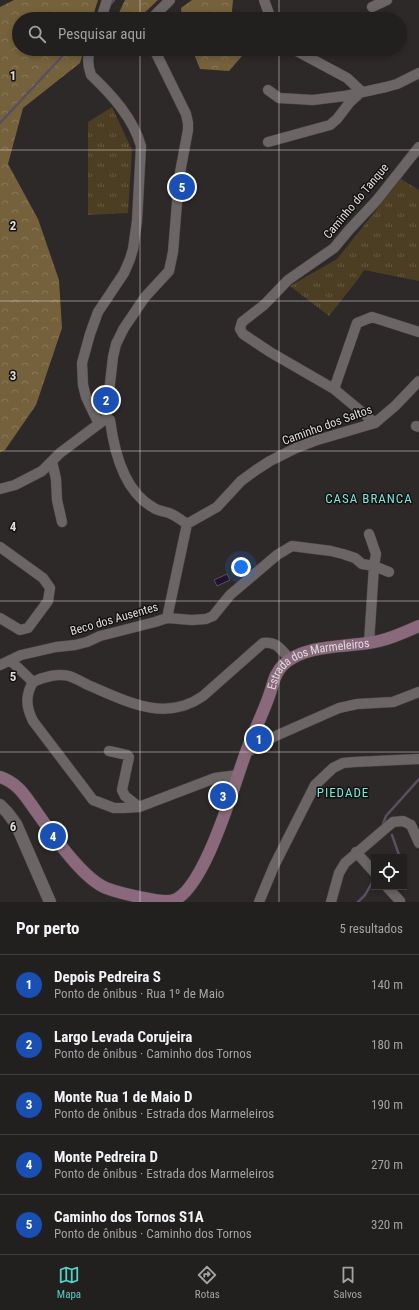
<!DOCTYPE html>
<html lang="pt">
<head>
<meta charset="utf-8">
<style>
  :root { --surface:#221f1f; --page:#2a2728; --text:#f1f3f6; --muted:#a2a2a4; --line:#3f3d3d; --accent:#56cec2 }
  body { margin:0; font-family:"Roboto Condensed",sans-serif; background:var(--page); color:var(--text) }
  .controls { position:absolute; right:12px; bottom:12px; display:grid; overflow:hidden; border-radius:0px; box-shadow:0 2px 6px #0003 }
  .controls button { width:36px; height:36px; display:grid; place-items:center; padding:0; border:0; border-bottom:1px solid var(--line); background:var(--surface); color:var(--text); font:20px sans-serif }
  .you { position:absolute; left:241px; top:567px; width:14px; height:14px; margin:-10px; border:3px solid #fff; border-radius:50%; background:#1a73e8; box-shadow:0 0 0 6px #1a73e833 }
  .badge { display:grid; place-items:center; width:26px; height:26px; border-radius:50%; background:var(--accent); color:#fff; font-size:13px; font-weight:700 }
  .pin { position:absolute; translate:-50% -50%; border:2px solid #fff; box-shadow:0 1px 4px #0006 }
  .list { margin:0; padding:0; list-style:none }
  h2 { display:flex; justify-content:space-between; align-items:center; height:52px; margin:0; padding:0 16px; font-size:17px }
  h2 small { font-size:13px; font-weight:400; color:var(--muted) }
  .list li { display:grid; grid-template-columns:26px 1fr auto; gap:12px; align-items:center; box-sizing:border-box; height:60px; padding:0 16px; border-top:1px solid var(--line) }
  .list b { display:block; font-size:15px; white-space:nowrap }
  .list p { margin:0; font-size:13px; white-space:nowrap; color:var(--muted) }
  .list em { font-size:13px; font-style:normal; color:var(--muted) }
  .icon { flex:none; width:22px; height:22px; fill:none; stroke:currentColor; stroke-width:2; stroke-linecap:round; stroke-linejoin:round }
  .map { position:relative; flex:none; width:419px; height:902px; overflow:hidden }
  .search { position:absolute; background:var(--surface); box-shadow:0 2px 6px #0003; left:12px; right:12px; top:12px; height:44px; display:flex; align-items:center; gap:10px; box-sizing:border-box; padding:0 14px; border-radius:22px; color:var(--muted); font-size:15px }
  .sheet { height:352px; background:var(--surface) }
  nav { display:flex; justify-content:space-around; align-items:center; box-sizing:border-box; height:56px; border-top:1px solid var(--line); background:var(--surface); font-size:11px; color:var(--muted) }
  nav a { display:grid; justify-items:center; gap:2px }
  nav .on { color:var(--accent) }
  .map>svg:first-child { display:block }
  .grass { fill:url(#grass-tufts) }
  .forest { fill:url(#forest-crowns) }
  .water { fill:url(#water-waves); stroke:#5a4e63 }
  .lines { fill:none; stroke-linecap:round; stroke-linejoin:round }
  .stream { stroke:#5a4e63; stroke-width:2.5 }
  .minor-casing { stroke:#4a4646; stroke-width:11 }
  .tertiary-casing { stroke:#4a4646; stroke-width:13 }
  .secondary-casing { stroke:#4a4646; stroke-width:13 }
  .minor { stroke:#6b6565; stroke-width:10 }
  .tertiary { stroke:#6b6565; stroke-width:12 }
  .secondary { stroke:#8b697d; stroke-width:12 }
  .grid { fill:none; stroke:#dedbdb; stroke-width:1; stroke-opacity:0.55 }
  .labels { text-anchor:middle; stroke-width:3; stroke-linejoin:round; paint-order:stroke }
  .street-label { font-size:12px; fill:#dedbdb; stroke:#151212 }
  .neighbourhood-label { font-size:13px; letter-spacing:1px; fill:#7be5da; stroke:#151212 }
  .grid-label { font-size:13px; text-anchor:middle; font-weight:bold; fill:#dedbdb; stroke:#151212; stroke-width:3; stroke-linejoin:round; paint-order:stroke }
</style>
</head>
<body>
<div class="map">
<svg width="419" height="902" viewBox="0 0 419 902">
  <defs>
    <pattern id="grass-tufts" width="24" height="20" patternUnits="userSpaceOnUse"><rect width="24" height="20" fill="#4c3e22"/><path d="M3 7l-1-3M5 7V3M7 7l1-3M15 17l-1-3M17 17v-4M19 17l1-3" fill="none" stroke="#655942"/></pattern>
    <pattern id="forest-crowns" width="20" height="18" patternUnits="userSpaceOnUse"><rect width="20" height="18" fill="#75623c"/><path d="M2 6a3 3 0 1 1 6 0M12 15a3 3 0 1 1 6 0" fill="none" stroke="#887858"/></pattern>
    <pattern id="water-waves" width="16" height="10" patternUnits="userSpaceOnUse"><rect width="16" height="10" fill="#221230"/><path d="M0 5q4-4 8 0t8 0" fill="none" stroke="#42344d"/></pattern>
  </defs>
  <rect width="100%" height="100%" fill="#2e2929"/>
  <path class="grass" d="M112,107l20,43 -4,63 -40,2v-93z
    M401,179l18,11v91l-55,-11 -5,8 -30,38 -39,-30 47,-27z"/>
  <path class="forest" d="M14,0h84l-6,19h-73v30h65l-4,14 -57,45 -15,56 30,55 21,61 3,48 -26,77 -31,45 -5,2v-445z
    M125,0h33l-20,19h-22z
    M192,0h41l-1,11 2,8h-52l-1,-11z
    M192,49h56l-19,22 -29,-2z"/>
  <path class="water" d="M227,574l3,6 -13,6 -3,-6z"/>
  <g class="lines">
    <path class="stream" d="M109,6l5,-6
      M0,123l69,-74
      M383,824l3,-8 33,-37
      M392,835l7,20 -2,2
      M358,902l7,-7 8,-14"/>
    <defs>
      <path id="minor" d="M264,0l7,19
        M372,7l15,-7
        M101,19l6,-19
        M151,19l19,-19
        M90,49c-3,9 -2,18 1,26 21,20 42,43 50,71l-4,75 -4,28 -3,10 -6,14 -26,39 -8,22 -8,29 1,22 3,12 13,27
        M293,49l54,29 15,14
        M268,90l11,8 34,2 32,-4 41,-9 11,-3 22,-11
        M268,142l62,-17 7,-6 13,-17 10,-9
        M334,389l23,-66 15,-6 47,15
        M106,419l4,1c4,31 14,72 44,88 4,3 10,3 15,5 6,2 12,7 18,11l30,-17 24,-26 15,-11 14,-9 26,-13 18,-7 61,-18 20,-17 24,-25
        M106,419l7,-62 3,-13 8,-16 21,-31 24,-26 4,-19 6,-74 9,-48v-7l-2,-9 -32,-65
        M375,423l-41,-34 -64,-37 -27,-18 -3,-5 2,-7 22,-17 24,-25 46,-32 15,-18 28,-30 42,-53
        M416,426l3,1
        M52,461l4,18 1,21 5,22
        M0,489l15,-4 27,-14 18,-18 44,-33
        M0,547l43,31 7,10 -2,13 -20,27 -8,2 -20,-12
        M167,618l20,-94
        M369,643l5,-77 2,-12 -7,-20
        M10,660l23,22
        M0,665l21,-10 35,-8 19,-2 12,-3 13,-6 55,-14 12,-4 25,2 14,-1 7,-3 17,-21 47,-40 15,-9 39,5 12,3 12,4 7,6 12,2 15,6
        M33,682c10,-5 25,-9 36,-6 6,2 13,6 19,9 38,16 77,38 115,11l60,-53c14,-2 18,7 27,16
        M33,682c-8,14 -7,25 0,39l60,79 21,8h9l16,-1 76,-29 23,-3
        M109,751l18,4 2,2 -7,33 3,6 14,11
        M246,753l25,-15 68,-30 18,-4 36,-2 26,-10
        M356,852l18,20
        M387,887l13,14
        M259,902l15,-36 41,-81 18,-17 10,-5 11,-1 65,-3
        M331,902l8,-29 6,-10 48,-41 10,-1 8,4 8,18"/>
      <path id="tertiary" d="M0,805l7,7 9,12 34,78"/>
      <g id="secondary">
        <path id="s1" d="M0,777c19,6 27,22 38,37 15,21 44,64 68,74 13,5 51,14 65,13 32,-6 63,-116 74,-146 7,-20 17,-39 24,-59 4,-11 5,-22 14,-31 20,-20 59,-18 85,-22 17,-2 35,-10 51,-17"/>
      </g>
    </defs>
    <use href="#minor" class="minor-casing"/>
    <use href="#tertiary" class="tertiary-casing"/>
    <use href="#secondary" class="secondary-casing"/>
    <use href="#minor" class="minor"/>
    <use href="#tertiary" class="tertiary"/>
    <use href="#secondary" class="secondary"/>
  </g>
  <path class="grid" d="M140,0v19M279,0v19M140,49v853M279,49v853M0,150h419M0,301h419M0,451h419M0,601h419M0,752h419"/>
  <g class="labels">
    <g class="street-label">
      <text transform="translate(356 201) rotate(-50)" y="4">Caminho do Tanque</text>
      <text transform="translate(327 425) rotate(-20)" y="4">Caminho dos Saltos</text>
      <text transform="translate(114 619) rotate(-16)" y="4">Beco dos Ausentes</text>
      <text dy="4" stroke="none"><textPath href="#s1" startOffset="519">Estrada dos Marmeleiros</textPath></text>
    </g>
    <g class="neighbourhood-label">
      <text x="369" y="503">CASA BRANCA</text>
      <text x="343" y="797">PIEDADE</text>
    </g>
  </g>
  <g class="grid-label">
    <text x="13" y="80">1</text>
    <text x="13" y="230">2</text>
    <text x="13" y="380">3</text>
    <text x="13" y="531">4</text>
    <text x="13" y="681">5</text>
    <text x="13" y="831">6</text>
  </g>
</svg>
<div class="controls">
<button><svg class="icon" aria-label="locate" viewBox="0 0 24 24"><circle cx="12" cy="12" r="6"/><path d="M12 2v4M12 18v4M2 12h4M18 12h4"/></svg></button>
</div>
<div class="you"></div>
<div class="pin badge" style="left:259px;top:739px;background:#1a4fb4">1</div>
<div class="pin badge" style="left:106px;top:400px;background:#1a4fb4">2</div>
<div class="pin badge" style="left:223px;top:796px;background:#1a4fb4">3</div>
<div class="pin badge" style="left:53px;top:836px;background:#1a4fb4">4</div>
<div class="pin badge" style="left:182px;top:187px;background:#1a4fb4">5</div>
<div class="search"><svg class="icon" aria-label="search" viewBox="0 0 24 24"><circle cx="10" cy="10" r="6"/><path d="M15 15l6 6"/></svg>Pesquisar aqui</div>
</div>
<section class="sheet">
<h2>Por perto<small>5 resultados</small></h2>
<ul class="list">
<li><span class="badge" style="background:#1a4fb4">1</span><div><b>Depois Pedreira S</b><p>Ponto de ônibus · Rua 1º de Maio</p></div><em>140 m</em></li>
<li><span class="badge" style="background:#1a4fb4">2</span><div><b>Largo Levada Corujeira</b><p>Ponto de ônibus · Caminho dos Tornos</p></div><em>180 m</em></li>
<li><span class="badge" style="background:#1a4fb4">3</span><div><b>Monte Rua 1 de Maio D</b><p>Ponto de ônibus · Estrada dos Marmeleiros</p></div><em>190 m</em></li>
<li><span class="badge" style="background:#1a4fb4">4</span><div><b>Monte Pedreira D</b><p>Ponto de ônibus · Estrada dos Marmeleiros</p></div><em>270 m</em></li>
<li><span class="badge" style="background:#1a4fb4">5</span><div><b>Caminho dos Tornos S1A</b><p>Ponto de ônibus · Caminho dos Tornos</p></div><em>320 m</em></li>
</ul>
</section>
<nav>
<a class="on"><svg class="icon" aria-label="map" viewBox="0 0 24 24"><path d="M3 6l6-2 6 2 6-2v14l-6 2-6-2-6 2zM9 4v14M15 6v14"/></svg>Mapa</a>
<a><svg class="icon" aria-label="directions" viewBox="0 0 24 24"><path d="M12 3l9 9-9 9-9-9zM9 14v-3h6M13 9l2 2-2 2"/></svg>Rotas</a>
<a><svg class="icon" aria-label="saved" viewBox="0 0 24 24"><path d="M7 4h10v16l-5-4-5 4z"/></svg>Salvos</a>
</nav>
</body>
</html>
